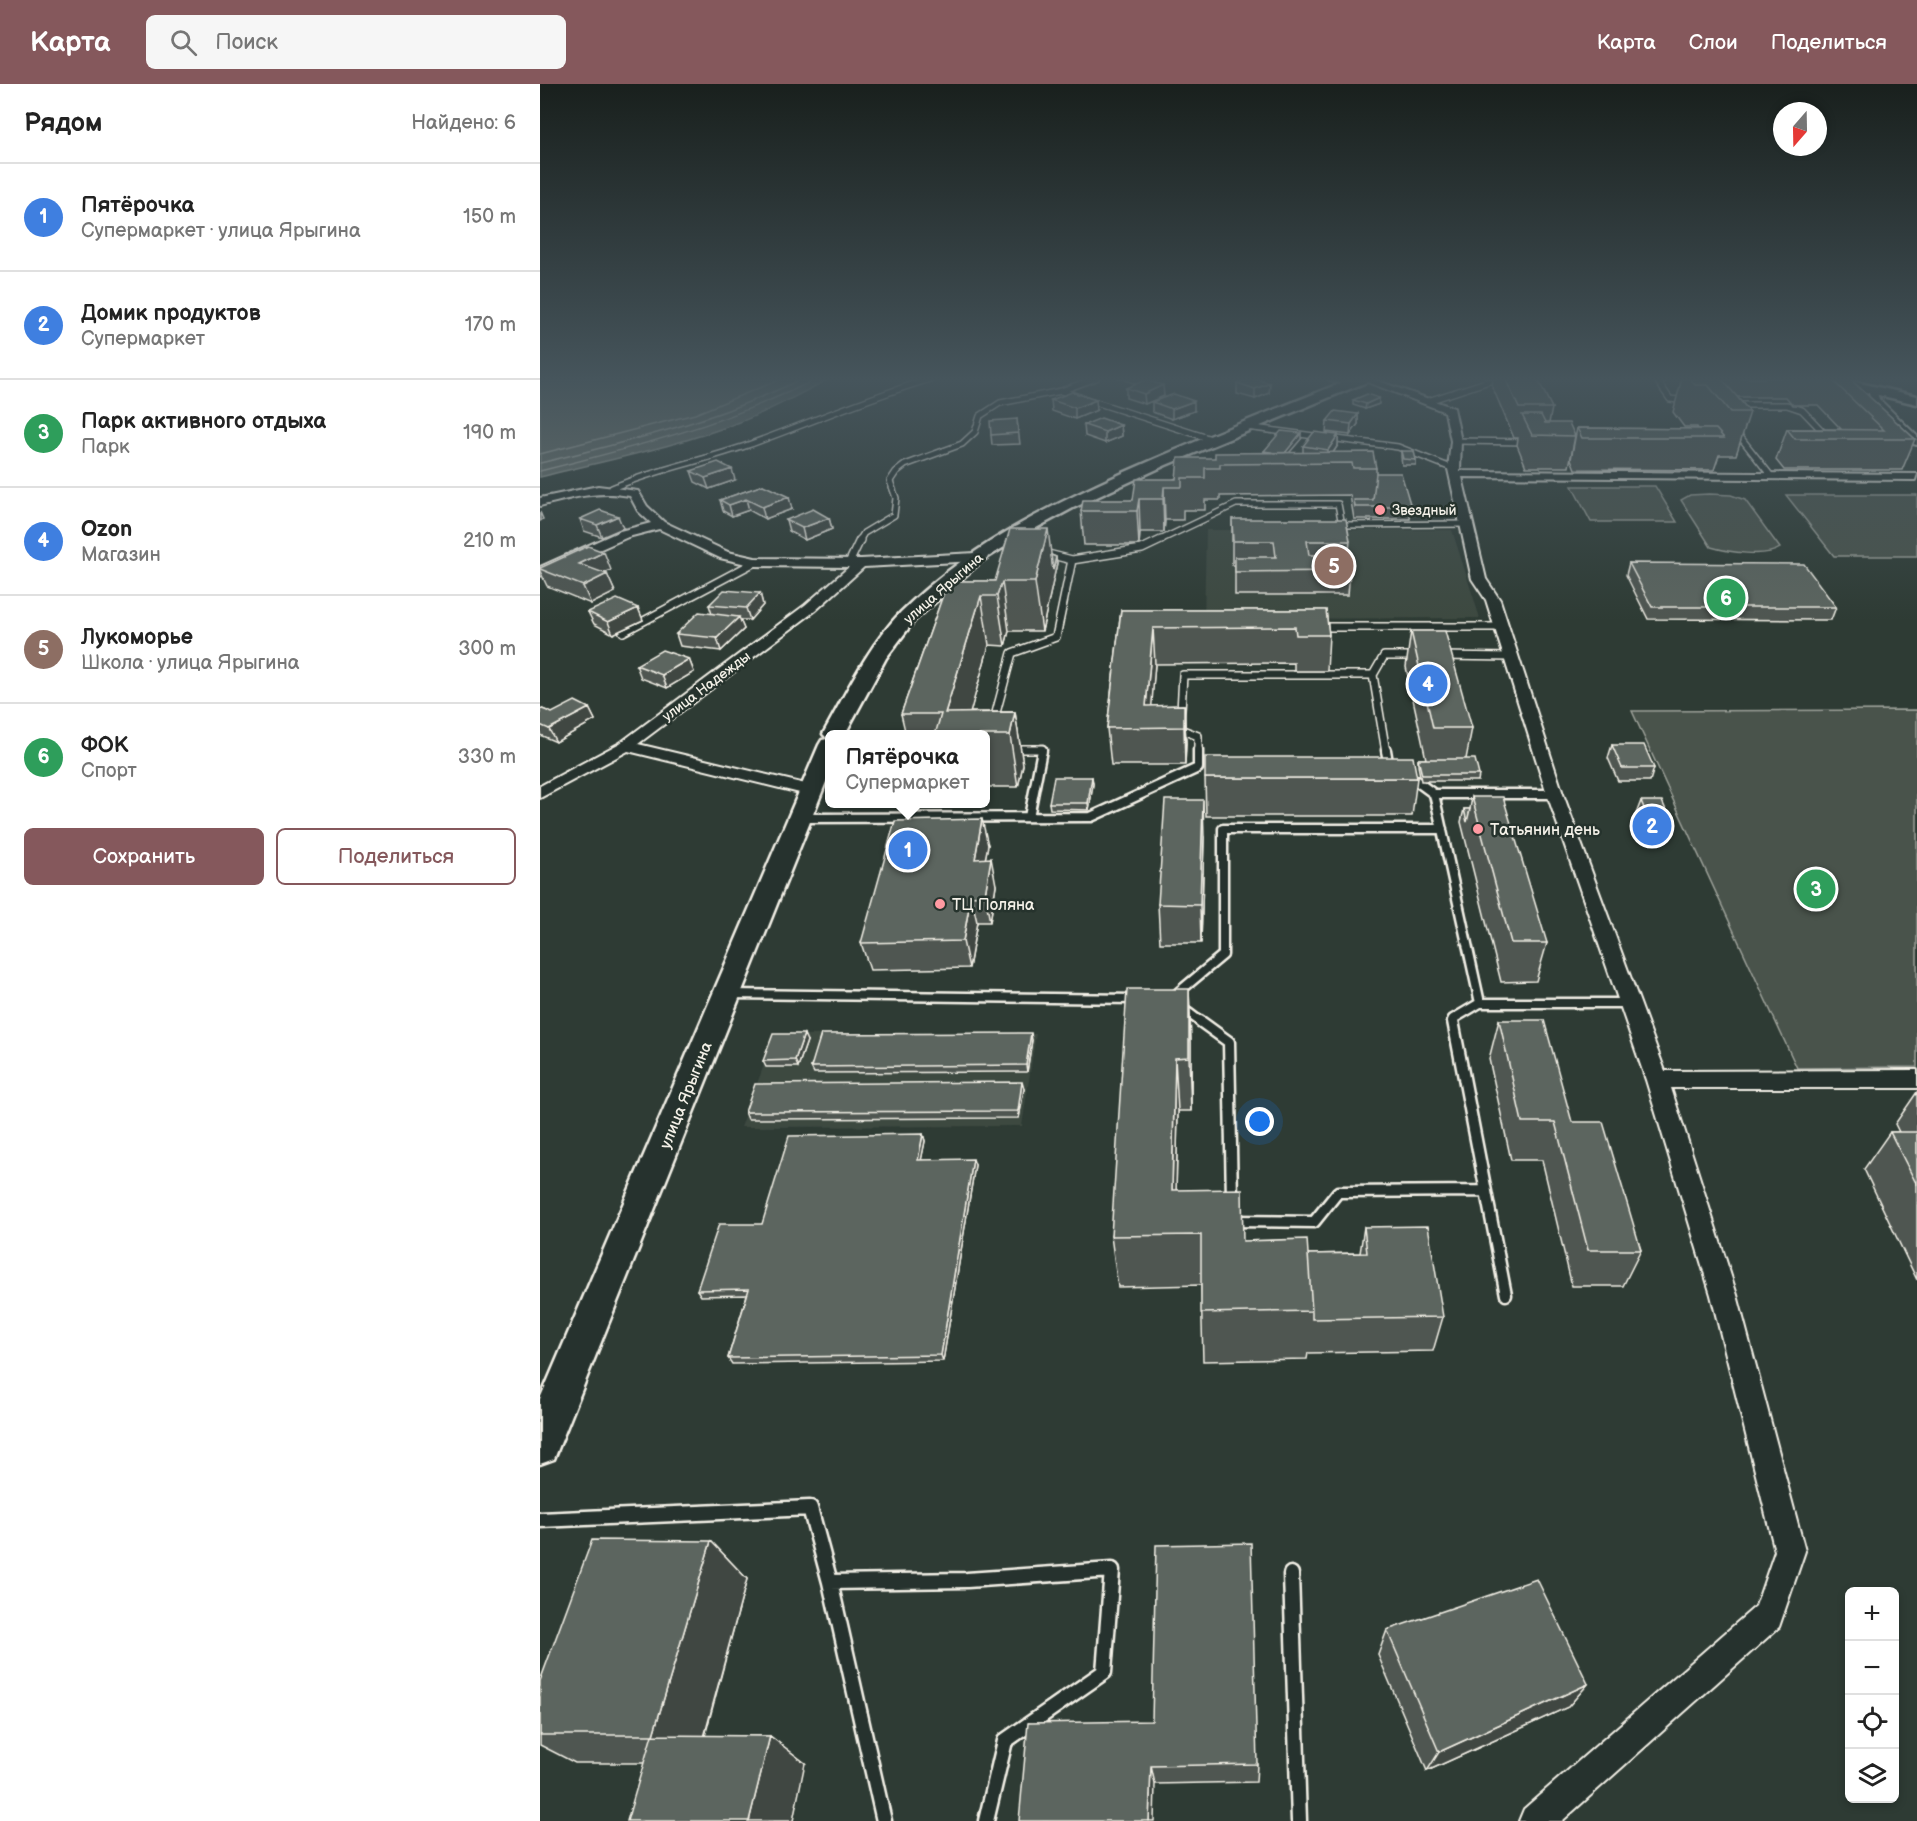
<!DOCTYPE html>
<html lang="ru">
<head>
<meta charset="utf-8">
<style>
  :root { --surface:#fff; --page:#f6f6f6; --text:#222; --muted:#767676; --line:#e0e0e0; --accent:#85585c }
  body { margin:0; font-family:"Balsamiq Sans",sans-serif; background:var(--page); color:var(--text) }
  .controls { position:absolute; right:18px; bottom:18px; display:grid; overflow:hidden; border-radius:9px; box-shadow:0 3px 9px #0003 }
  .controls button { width:54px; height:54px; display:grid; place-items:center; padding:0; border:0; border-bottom:2px solid var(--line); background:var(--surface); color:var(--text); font:30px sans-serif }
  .compass { position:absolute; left:1233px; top:18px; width:54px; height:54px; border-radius:50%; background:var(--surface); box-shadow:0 3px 9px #0003; rotate:200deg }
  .you { position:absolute; left:720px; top:1038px; width:21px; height:21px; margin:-15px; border:4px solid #fff; border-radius:50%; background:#1a73e8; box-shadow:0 0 0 9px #1a73e833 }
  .badge { display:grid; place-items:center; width:39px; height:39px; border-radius:50%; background:var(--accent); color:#fff; font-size:20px; font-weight:700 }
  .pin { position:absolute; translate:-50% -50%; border:3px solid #fff; box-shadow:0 2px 6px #0006 }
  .popup { position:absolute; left:285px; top:646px; width:165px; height:78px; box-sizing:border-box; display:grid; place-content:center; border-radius:9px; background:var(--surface); filter:drop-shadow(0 2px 4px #0005); font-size:20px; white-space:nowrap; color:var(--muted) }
  .popup b { font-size:22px; color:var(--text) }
  .popup::after { content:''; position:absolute; left:50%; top:100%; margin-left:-12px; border:12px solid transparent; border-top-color:var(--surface) }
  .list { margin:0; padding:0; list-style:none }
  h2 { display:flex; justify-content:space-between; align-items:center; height:78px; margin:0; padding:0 24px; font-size:26px }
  h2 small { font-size:20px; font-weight:400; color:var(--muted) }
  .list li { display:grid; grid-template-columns:39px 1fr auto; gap:18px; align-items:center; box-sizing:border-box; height:108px; padding:0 24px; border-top:2px solid var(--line) }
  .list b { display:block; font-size:22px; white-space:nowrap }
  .list p { margin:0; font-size:20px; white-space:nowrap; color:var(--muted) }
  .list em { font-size:20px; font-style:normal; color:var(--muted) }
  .actions { display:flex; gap:12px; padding:18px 24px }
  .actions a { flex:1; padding:14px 0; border:2px solid var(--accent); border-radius:9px; text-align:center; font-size:21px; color:var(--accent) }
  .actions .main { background:var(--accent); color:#fff }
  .icon { flex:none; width:33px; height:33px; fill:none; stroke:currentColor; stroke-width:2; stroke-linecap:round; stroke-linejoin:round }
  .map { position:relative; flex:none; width:1377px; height:1737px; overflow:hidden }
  header { display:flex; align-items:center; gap:36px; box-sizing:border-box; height:84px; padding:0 30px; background:var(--accent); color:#fff }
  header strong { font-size:28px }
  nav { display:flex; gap:33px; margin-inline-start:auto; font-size:21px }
  .search { width:420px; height:54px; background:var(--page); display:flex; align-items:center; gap:15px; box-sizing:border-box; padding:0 21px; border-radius:9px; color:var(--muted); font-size:22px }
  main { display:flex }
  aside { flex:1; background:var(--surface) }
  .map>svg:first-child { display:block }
  .built { fill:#3c4841 }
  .green { fill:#48524c; stroke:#9ea29a; stroke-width:1.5 }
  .water { fill:#6f7770; stroke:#a4a8a0; stroke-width:1.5 }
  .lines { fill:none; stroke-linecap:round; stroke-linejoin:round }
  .shore { stroke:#bfc0b8; stroke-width:1.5 }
  .lane-far4-casing { stroke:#f4f1e8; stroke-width:8 }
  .lane-far3-casing { stroke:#f4f1e8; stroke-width:10 }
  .lane-far2-casing { stroke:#f4f1e8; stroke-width:13 }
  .lane-far1-casing { stroke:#f4f1e8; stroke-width:15 }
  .lane-casing { stroke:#f4f1e8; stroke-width:19 }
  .street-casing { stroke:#f4f1e8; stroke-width:4 }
  .secondary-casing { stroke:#f4f1e8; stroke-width:5 }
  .lane-far4 { stroke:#26332d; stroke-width:5 }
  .lane-far3 { stroke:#26332d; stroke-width:7 }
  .lane-far2 { stroke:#26332d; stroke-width:8 }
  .lane-far1 { stroke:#26332d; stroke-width:10 }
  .lane { stroke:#26332d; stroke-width:14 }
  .street { fill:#26332d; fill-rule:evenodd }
  .secondary { fill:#26332d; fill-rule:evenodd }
  .wall { fill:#4f5751; stroke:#f4f1e8; stroke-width:1.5 }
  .shaded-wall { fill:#404742; stroke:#f4f1e8; stroke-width:1.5 }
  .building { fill:#5c655e; stroke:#f4f1e8; stroke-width:1.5 }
  .poi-dot { fill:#ff9aa2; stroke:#26332d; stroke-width:2 }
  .labels { text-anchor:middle; stroke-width:5; stroke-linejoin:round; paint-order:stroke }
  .far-poi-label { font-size:14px; fill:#f4f1e8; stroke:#26332d; text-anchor:start }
  .far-street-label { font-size:14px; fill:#f4f1e8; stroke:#26332d }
  .poi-label { font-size:16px; fill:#f4f1e8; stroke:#26332d; text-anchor:start }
  .street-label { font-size:16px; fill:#f4f1e8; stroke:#26332d }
</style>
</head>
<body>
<header>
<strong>Карта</strong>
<div class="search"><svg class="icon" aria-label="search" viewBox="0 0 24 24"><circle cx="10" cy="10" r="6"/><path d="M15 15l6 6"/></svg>Поиск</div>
<nav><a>Карта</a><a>Слои</a><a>Поделиться</a></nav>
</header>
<main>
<aside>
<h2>Рядом<small>Найдено: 6</small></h2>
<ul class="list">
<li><span class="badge" style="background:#3f7fe0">1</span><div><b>Пятёрочка</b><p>Супермаркет · улица Ярыгина</p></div><em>150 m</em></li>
<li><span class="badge" style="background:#3f7fe0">2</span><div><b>Домик продуктов</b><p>Супермаркет</p></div><em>170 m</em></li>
<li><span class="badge" style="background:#2e9e5b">3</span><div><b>Парк активного отдыха</b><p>Парк</p></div><em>190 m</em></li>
<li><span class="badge" style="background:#3f7fe0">4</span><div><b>Ozon</b><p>Магазин</p></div><em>210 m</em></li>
<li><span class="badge" style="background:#8d6e63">5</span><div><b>Лукоморье</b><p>Школа · улица Ярыгина</p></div><em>300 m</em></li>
<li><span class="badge" style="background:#2e9e5b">6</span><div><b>ФОК</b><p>Спорт</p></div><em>330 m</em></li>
</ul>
<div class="actions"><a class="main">Сохранить</a><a>Поделиться</a></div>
</aside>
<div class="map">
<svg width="1377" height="1737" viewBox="0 0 1377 1737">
  <rect width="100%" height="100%" fill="#2e3b34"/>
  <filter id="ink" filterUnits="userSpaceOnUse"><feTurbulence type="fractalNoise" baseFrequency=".0167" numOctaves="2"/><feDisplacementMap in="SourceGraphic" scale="12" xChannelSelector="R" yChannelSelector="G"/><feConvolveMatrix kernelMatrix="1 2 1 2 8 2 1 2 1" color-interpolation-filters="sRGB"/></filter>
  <g filter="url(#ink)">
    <path class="built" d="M666,446h246l28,88 -276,1z
      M496,950l-14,92 -281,1 34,-92z"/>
    <path class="green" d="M1032,402h83l22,36h-86z
      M1169,410l22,1 14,5 35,48c-15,10 -52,4 -69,-1l-30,-47 9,-5z
      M1246,411h131v61h-83z
      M1377,626v357l-120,1 -165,-357z"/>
    <path class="water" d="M0,294h291c-30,15 -59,32 -91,44 -65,25 -133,38 -200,55z"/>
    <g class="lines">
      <path class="shore" d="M0,370l155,-40 89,-36
        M0,379c91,-22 179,-43 263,-85
        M0,387c96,-24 189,-48 278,-93"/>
      <defs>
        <path id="lane-far4" d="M556,294l-35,13 153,49
          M791,294l20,5
          M1125,294l-7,4 12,17 17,2
          M888,317l61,-20h15
          M1191,321h56l15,5 26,27
          M706,343l152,20 56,22
          M1194,345l37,47
          M916,357l74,1
          M72,404c44,-19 91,-27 136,-43 62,-22 122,-49 186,-67
          M319,457l5,-8 30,-18 2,-17 -6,-17 6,-9 9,-7 57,-21 13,-12 5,-16 20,-13 61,-12
          M618,457l78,-37h102l4,21 125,-1"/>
        <path id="lane-far3" d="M532,476l70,-11 19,-9
          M309,479l11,-23
          M778,543h183
          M83,548l132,-70
          M901,572l70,1
          M453,640l19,-71 44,-16 16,-77 -32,-8
          M468,665h34v3
          M658,668v-16l-18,-7 3,-54h190
          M846,668l-13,-77 11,-19h34"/>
        <path id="lane-far2" d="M846,666l2,12 6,4
          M868,691l26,19 46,209h149
          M894,710h121
          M489,733l13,-67
          M261,734l290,-1 107,-49v-18
          M189,910l407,5
          M634,912l49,-41v-126h219
          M642,924l20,15
          M914,939l-1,-4 27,-16"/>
        <path id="lane-far1" d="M660,937l29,21 3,157
          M913,937l53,274
          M693,1137l81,1 24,-30 148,-1"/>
        <path id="lane" d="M0,1436l270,-12 20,74 54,239
          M751,1490l8,247
          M290,1498l137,-2 145,-10 -8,102 -99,69 -19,80"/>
        <path id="street" d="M817,294h13l84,30 7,33 -1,30 457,3 -2,6 -453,-3 24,102 14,21 63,194 102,277 252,-1v18h-246l66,207 68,256 -26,76 -217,194h-43l5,-12 232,-203 19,-55 -64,-256 -65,-215 -99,-286 -61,-194 -14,-21 -24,-110 3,-28 -6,-29z
          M1329,303h6l4,12 38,37v9l-4,-1 -43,-42z
          M58,402l40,5 9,15 17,16 64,30 27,6 106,1 115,-6 6,4 -6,4 -112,6 -49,44 -177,133 180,43 2,4 -2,4 -6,1 -184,-45 -88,47v-12l80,-43 185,-138 44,-38 -94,-1 -35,-8 -61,-29 -31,8 -88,39v-9l80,-36 31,-8 -13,-12 -8,-15c-32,-6 -60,2 -90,10v-8z"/>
        <path id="secondary" d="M813,294h18l-2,3 -203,84 -93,43 -48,26 -43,27 -68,60 -28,37 -41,76h-15v38l-276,687 -14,5v-65l279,-654 3,-5 6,-1 -5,-5c23,-41 45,-88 78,-122 66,-65 139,-101 222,-139 76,-34 154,-64 230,-95z
          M1276,294h22l79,18v8l-99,-23z"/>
      </defs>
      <use href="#lane-far4" class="lane-far4-casing"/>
      <use href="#lane-far3" class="lane-far3-casing"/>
      <use href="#lane-far2" class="lane-far2-casing"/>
      <use href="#lane-far1" class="lane-far1-casing"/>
      <use href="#lane" class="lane-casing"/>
      <use href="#street" class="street-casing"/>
      <use href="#secondary" class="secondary-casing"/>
      <use href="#lane-far4" class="lane-far4"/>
      <use href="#lane-far3" class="lane-far3"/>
      <use href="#lane-far2" class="lane-far2"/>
      <use href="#lane-far1" class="lane-far1"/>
      <use href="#lane" class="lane"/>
      <use href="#street" class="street"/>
      <use href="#secondary" class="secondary"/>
    </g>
    <path class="wall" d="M578,294h45l-11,4 12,14 -19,8 -19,-6v-10l11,-4z
      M953,294h44l15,30 -3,15 26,13 -6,31h-43l-9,-22 1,-7h-4l-22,-52z
      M1142,294h167l66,61 -13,31h-118l-8,-10 11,-31h54l-23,-24h-25l-7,-8h-49l13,15 -14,43h-17l-5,15 -139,-1 -4,-10 6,-31 121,1 -1,-2h-13l-11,-15z
      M1367,294h10v2z
      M697,299h33l-1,10 -14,6 -18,-5z
      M511,316l46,10 -22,9 -23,-8z
      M813,316l26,4 -14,5 -12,-4z
      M612,318l42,9 -22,8 -20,-7z
      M818,330v10l-8,11 -24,-3 1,-11z
      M477,335l3,25 -28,1 -1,-10z
      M544,341h37l1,11 -17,7 -20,-7z
      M798,351v10l-5,8 43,15v5l35,34 -1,12h-56l-4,-24 -130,1v4h-15v10h-22v10h-18l-1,12h-24l-1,13h-55l-3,-34 52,-11 82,-42 49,-5v-2l37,-12 -12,14h14v-7z
      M861,367l15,9v5h-14l-1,-8z
      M151,387l44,9 -26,9 -14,-7z
      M223,401l29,24 -27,10 -16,-9 -17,6 -9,-5 -3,-11z
      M289,434l3,11 -27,11 -16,-9 -3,-11z
      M40,435l43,9 -21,9 -18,-6z
      M692,435l118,22 -2,19 2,11 -2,24h-113v-30h-3z
      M511,471l5,2 1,6 -15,68h-33l-4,15 -16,-1 -19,67h45l8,53 -5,22h-32v-52h-80l-5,-21 47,-133h47z
      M1089,479l207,44 -5,13 -183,-1 -22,-44z
      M0,484l71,2 -7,3 3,1 8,18 -24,12 -44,-18 -7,-15z
      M220,509l3,12 -13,15h-10l4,9 -23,22 -41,-5 -4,-12 36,-20 -3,-9z
      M98,524l5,12 -30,14 -19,-10 -6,-12z
      M581,526h205l3,25 -2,36h-33v-8l-139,1 -4,42 33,-1 2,38 -1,22h-74l-4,-37z
      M871,547l61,97 -6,31 13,16 -1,6h-57l-3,-15v-7h8l-20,-92z
      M149,575l5,13 -27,16 -26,-10 -5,-13z
      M0,624l12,5 37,-5 6,12 -39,22 -16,-7z
      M1072,661l42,23 -4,13h-32l-10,-23z
      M552,693l1,7 -4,26 -39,-1 -1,-6z
      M665,694h212l-5,38h-206z
      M932,713l75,146 -11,38 -35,1 -40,-160 3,-13h6z
      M1101,717l31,23 -4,13h-22l-10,-23z
      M664,754l-3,105h-41l-2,-39z
      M448,761l-3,14 11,26 -6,37h-13l-8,46 -99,2 -9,-27z
      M649,905l2,54v68h-13l-2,79 67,51 65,13 52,-1 4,-26 79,90 -10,34 -125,2 -1,6 -104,2 -2,-76 -83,2 -7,-51z
      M959,936l73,102 69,128 -18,36h-51l-30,-126h-31l-22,-101z
      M492,956l-5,32 -213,1 -3,-6z
      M267,957l-9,26h-32l-3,-6z
      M484,1005l-5,29 -271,1 -3,-7z
      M1377,1008v188l-53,-111 26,-37h9l-4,-8z
      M383,1050l2,7 -4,19 54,5 -32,196 -211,3 -4,-6 19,-63 -46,1 -4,-6 65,-66z
      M171,1457l36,38 -42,157h65l35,27h-230l-35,-18v-64z
      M847,1546l201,54 -20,23 -141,64 -49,-116z
      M488,1639l229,41 -1,18 -101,2z"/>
    <path class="shaded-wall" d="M602,294h21l-20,8z
      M730,299l-1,10 -14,6v-10z
      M623,301l1,11 -19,8 -1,-10z
      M839,314v6l-14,5 1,-5z
      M556,316l1,10 -22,9v-11z
      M654,317v10l-22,8v-10z
      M818,330v10l-8,11 1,-11z
      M581,341l1,11 -17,7v-11z
      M761,349v6l-17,20v-5z
      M798,351v10l-10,15v-10z
      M192,385l3,11 -26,9 -4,-11z
      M624,403l1,33 -1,12 -1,-33z
      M249,413l3,12 -27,10 -3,-12z
      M206,415l3,11 -17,6 -3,-11z
      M599,415l1,33 -1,13 -2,-34z
      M0,428l3,7 -3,2z
      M78,432l5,12 -21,9 -5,-12z
      M289,434l3,11 -27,11 -3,-12z
      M508,445l5,41 3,-13 1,6 -15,68 -7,-49z
      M64,468l7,18 -24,11 -8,-17z
      M67,490l8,18 -24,12 -8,-18z
      M462,498l7,49 -4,15 -8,-50z
      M220,509l3,12 -13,15 -4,-12z
      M441,512l8,49 -25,90 -19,-22z
      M98,524l5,12 -30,14 -5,-12z
      M199,533l5,12 -23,22 -4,-13z
      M613,544l2,36 -5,64 -4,-22z
      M149,575l5,13 -27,16 -5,-13z
      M644,621l2,38 -1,22 -1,-38z
      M49,624l6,12 -39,22 -7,-13z
      M475,628l8,53 -5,22 -8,-52z
      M552,693l1,7 -4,26 -1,-7z
      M663,716l1,38 -3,105 -1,-38z
      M442,735l6,26 -8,40 -5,-26z
      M451,774l5,27 -6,37 -5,-27z
      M431,812l6,26 -8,46 -6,-27z
      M649,905l2,54v68l-2,-54z
      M491,949l1,7 -5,32 -1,-7z
      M264,950l3,7 -9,26 -3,-7z
      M635,974l3,53 -3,124 -3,-45z
      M482,998l2,7 -5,29 -1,-7z
      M383,1050l2,7 -5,25 -2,-6z
      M433,1075l2,6 -32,196 -2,-6z
      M171,1457l36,38 -50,184 -44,-28z
      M1048,1600l-20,23 -141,64 12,-19z
      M230,1652l35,27 -12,58h-44z
      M611,1682l4,18 -1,37h-5z"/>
    <path class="building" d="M711,294h1l18,5 -15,6 -18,-6z
      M965,294h32l15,30h-33z
      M1150,294h41v1h-9l28,33h-20l-22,-27h-13z
      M1290,294h19l66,61h-120l-8,-10 97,1z
      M605,296l18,5 -19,9 -18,-6z
      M532,308l24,8 -21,8 -24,-8z
      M634,310l20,7 -22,8 -20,-7z
      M827,310l12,4 -13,6 -13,-4z
      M795,327l23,3 -7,10 -24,-3z
      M982,331h19l4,8h24l6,13 -43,-1z
      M561,334l20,7 -16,7 -21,-7z
      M477,335l1,14 -27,2 -1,-14z
      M1037,344l139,1 8,9h-142z
      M741,347l20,2 -16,20h-10l-11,-2z
      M774,348l24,3 -10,15 -25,-4z
      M861,367h13l2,9 -13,-1z
      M833,368l3,16h-23l-1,-5 -132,1v4h-15v10h-23v9h-18l-1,12h-24l-2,12h-56l2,-11h50l3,-21h40l2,-21h37v-5z
      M178,378l14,7 -27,9 -14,-7z
      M836,389h25l10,34h-56l-1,-7h19z
      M223,401l26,12 -27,10 -16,-8 -17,6 -9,-5z
      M273,425l16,9 -27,10 -16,-8z
      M60,426l18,6 -21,9 -17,-6z
      M692,435h114l4,22h-43l2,14h38l3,16 -115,1v-15h41l-2,-16h-41z
      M470,445h38l-13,53h-33l-5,14h-16l-36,117 70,-1 -5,23h-75l6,-21h-40l47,-133h47z
      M48,462l16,6 -25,12 28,10 -24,12 -43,-17v-1z
      M511,471l5,2 -3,13z
      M1089,479l175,1 32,43h-184z
      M184,506l36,3 -14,15 -37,-3z
      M77,515l21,9 -30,14 -20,-10z
      M581,526h205l3,25h-33l-1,-8 -142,1 -7,78 38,-1v22l-77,1z
      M159,528l40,5 -22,21 -41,-4z
      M871,547h34l27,97h-39z
      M122,566l27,9 -27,16 -26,-10z
      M35,617l14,7 -40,21 -9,-4v-17l12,5z
      M1072,661h32l10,23h-32z
      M665,673h208l4,21h-212z
      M878,675h57l4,16h-57z
      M514,693h38l-4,26h-39z
      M932,713h31l44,146h-36z
      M625,716h38l-3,105 -42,-1z
      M1101,717h21l10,23h-21z
      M924,725h6l-3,13z
      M442,735l-7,40 16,-1 -6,37 -14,1 -8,45 -102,2 34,-122z
      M587,905h62v68l-14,1 -3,132 70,-1 1,52 64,-2 5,72 -111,2v-78l-90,1z
      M959,936h45l28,102h31l38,128h-53l-33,-128h-33z
      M491,949l-5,32 -215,2 10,-33z
      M233,950h31l-9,26 -32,1z
      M482,998l-4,29 -273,1 10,-28z
      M1350,1048h27v53z
      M383,1050l-5,26 55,-1 -32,196 -213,3 21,-69 -52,1 22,-66h43l27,-88z
      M888,1142l15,91 -131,2v-8l-4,-57 59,-1 -3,-26z
      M52,1456l119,1 -58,194 117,1 -21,85h-122l25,-86h-112v-54z
      M711,1459l6,221 -106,2 -2,55h-130l9,-98 124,-2 4,-176z
      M997,1495l51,105 -149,68 -52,-122z"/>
  </g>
  <linearGradient id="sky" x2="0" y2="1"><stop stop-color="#19201d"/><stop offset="0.55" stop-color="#46555c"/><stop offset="1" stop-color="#46555c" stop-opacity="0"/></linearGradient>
  <rect width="1377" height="537" fill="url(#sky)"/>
  <g class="poi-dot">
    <circle cx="840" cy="426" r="6"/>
    <circle cx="938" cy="745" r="6"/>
    <circle cx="400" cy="820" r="6"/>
  </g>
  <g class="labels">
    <g class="far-poi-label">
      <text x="852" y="431">Звездный</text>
    </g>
    <g class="far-street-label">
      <text transform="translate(403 504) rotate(-41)" y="5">улица Ярыгина</text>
      <text transform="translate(166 602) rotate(-37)" y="5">улица Надежды</text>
    </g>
    <g class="poi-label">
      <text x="950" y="751">Татьянин день</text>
      <text x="412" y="826">ТЦ Поляна</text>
    </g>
    <g class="street-label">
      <text transform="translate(145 1011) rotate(-68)" y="6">улица Ярыгина</text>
    </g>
  </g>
</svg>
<div class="controls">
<button>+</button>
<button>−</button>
<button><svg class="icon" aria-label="locate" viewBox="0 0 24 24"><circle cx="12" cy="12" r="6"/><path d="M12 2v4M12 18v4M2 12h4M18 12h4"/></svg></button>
<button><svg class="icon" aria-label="layers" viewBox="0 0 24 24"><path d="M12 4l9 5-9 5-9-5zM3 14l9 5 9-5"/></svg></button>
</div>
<svg class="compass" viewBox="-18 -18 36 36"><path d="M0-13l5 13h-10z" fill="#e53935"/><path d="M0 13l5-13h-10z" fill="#767676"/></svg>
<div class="you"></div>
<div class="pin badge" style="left:368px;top:766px;background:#3f7fe0">1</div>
<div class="popup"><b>Пятёрочка</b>Супермаркет</div>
<div class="pin badge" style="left:1112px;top:742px;background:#3f7fe0">2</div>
<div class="pin badge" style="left:1276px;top:805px;background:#2e9e5b">3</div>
<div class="pin badge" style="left:888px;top:600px;background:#3f7fe0">4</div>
<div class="pin badge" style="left:794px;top:482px;background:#8d6e63">5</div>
<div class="pin badge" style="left:1186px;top:514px;background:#2e9e5b">6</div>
</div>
</main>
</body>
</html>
